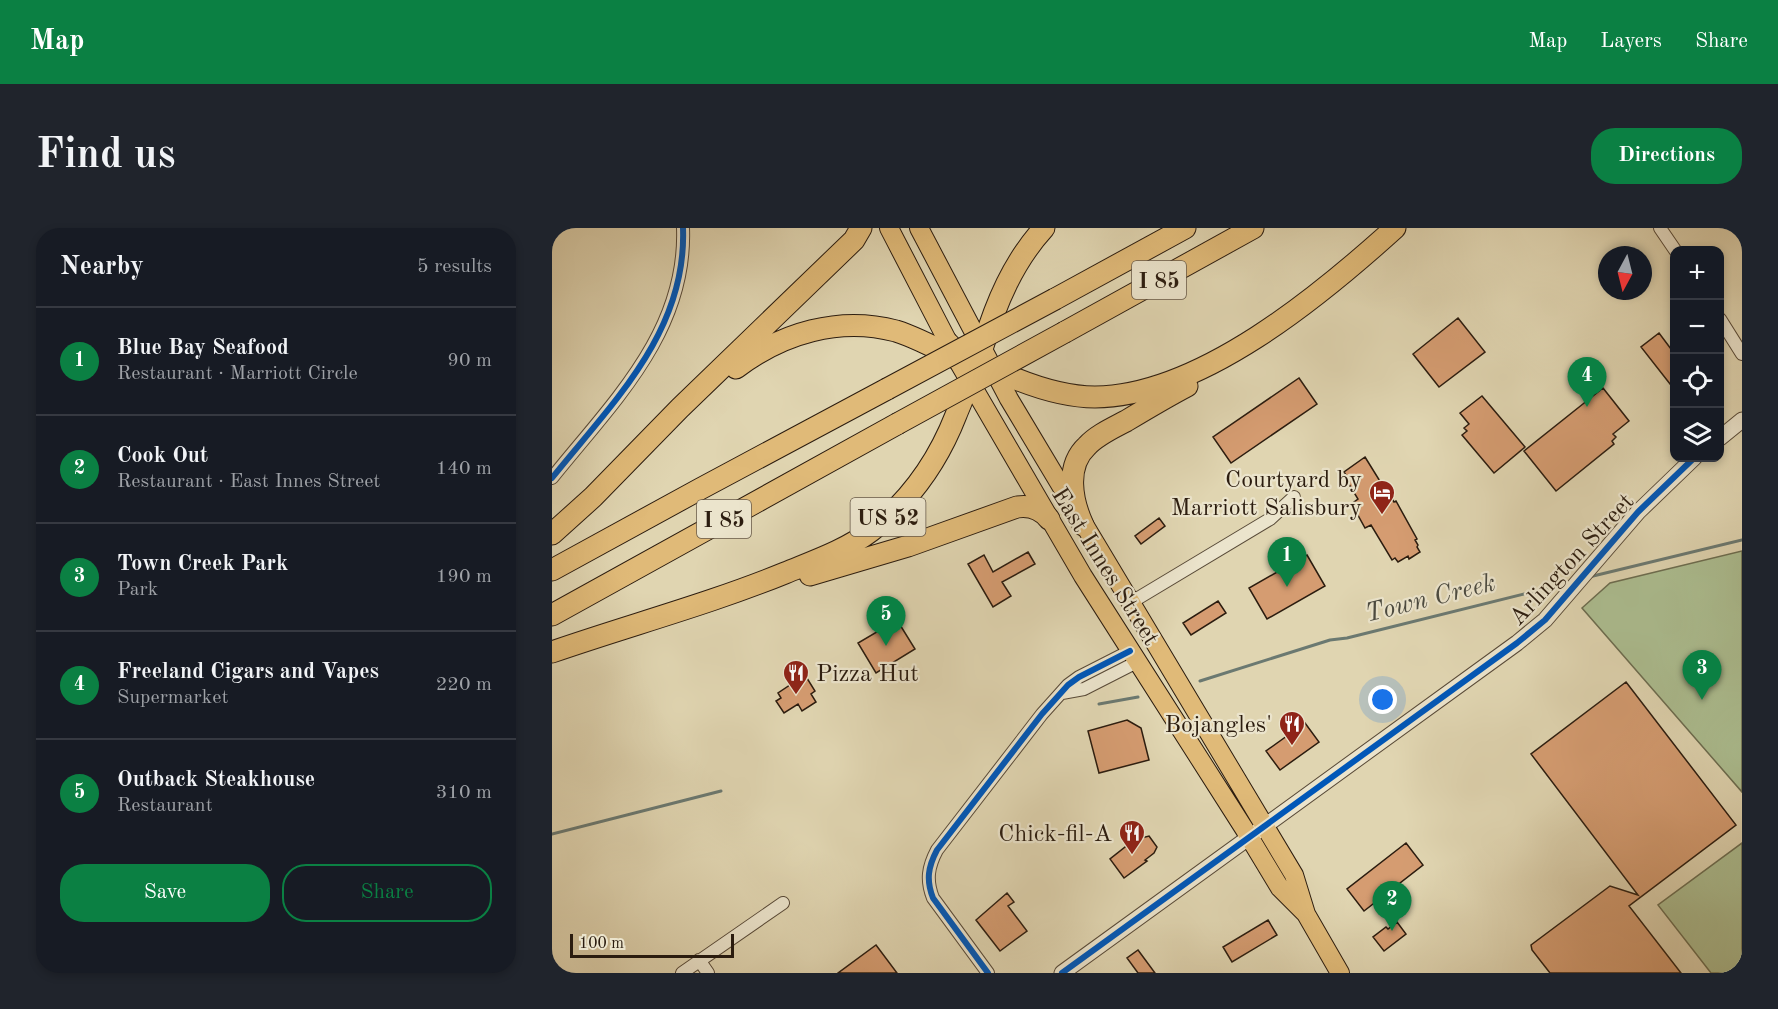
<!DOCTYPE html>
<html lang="en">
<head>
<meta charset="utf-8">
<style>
  :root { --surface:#171b24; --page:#20242c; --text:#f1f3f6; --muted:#9ea1a6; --line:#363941; --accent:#0b8043 }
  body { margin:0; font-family:"Old Standard TT",serif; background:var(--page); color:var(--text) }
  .controls { position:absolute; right:18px; top:18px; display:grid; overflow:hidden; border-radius:12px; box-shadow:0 3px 9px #0003 }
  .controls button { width:54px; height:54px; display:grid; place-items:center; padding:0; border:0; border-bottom:2px solid var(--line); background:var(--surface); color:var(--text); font:30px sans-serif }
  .compass { position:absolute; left:1046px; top:18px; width:54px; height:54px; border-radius:50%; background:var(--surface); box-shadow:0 3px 9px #0003; rotate:187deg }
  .scale { position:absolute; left:18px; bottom:15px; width:164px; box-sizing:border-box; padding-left:6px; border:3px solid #2b1c0f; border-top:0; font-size:16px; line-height:21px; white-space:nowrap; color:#2b1c0f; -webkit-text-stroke:4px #ebe4cc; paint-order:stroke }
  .you { position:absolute; left:831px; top:472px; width:21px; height:21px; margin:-15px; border:4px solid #fff; border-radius:50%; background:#1a73e8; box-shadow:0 0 0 9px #1a73e833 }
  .badge { display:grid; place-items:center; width:39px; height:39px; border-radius:50%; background:var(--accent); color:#fff; font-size:20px; font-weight:700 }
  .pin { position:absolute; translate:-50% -50px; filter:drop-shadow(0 2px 3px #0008) }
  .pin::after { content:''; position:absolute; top:32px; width:21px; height:18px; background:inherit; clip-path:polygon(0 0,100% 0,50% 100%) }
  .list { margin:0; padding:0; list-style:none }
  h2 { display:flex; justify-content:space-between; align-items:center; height:78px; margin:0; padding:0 24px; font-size:26px }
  h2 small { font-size:20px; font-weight:400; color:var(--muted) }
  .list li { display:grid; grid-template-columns:39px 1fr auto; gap:18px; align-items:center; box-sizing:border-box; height:108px; padding:0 24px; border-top:2px solid var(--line) }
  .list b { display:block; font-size:22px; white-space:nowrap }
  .list p { margin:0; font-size:20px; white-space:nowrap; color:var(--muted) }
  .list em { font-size:20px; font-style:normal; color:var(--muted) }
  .actions { display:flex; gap:12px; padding:18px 24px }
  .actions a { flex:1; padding:14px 0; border:2px solid var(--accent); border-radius:24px; text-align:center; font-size:21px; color:var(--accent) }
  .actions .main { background:var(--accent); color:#fff }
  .icon { flex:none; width:33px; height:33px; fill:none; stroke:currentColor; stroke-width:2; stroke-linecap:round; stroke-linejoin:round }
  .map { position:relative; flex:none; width:1190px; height:745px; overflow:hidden; border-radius:24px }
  header { display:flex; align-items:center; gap:36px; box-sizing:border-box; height:84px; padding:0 30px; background:var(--accent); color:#fff }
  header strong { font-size:28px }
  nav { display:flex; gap:33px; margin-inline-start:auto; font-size:21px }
  .intro { display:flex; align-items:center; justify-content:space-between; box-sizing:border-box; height:144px; padding:0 36px }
  h1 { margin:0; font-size:42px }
  .button { padding:15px 27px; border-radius:24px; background:var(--accent); color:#fff; font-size:21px; font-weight:700 }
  main { display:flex; gap:36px; padding:0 36px }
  aside { flex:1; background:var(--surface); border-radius:24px; box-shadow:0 3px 9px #0003 }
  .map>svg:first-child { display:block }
  .green { fill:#acbe91; stroke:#6c6d50; stroke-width:1.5 }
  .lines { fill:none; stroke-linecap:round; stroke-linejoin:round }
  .stream { stroke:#6b7971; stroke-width:3 }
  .building { fill:#d59c71; stroke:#2b1c0f; stroke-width:1.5 }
  .minor-casing { stroke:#584a38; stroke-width:14 }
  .tertiary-casing { stroke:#584a38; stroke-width:17 }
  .primary-casing { stroke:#2b1c0f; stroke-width:20 }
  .motorway-casing { stroke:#2b1c0f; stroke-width:23 }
  .minor { stroke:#ebe4cc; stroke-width:12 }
  .tertiary { stroke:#ebe4cc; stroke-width:15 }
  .primary { stroke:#e0ba78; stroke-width:18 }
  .motorway { stroke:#e0ba78; stroke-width:21 }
  .motorway-bridge-casing { stroke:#2b1c0f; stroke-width:23; stroke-linecap:butt }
  .motorway-bridge { stroke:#e0ba78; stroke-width:21 }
  .cycleway-casing { stroke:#ebe4cc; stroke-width:10 }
  .cycleway { stroke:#0057b8; stroke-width:6 }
  .labels { text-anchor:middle; stroke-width:4.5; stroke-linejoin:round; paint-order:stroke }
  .shield { fill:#ebe4cc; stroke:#655848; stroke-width:1.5 }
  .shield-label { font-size:22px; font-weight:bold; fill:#2b1c0f }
  .poi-label { font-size:24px; fill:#2b1c0f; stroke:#ebe4cc; text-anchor:end }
  .street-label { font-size:24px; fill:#2b1c0f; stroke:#ebe4cc }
  .water-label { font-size:26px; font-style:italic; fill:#4b4a40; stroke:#ebe4cc }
</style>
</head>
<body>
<header>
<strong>Map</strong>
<nav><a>Map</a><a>Layers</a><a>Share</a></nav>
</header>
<div class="intro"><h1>Find us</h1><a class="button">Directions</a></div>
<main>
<aside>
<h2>Nearby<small>5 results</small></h2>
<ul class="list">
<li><span class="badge">1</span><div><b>Blue Bay Seafood</b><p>Restaurant · Marriott Circle</p></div><em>90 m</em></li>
<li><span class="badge">2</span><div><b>Cook Out</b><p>Restaurant · East Innes Street</p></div><em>140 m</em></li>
<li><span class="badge">3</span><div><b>Town Creek Park</b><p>Park</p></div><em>190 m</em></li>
<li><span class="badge">4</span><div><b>Freeland Cigars and Vapes</b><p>Supermarket</p></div><em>220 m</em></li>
<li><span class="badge">5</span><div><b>Outback Steakhouse</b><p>Restaurant</p></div><em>310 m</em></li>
</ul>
<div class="actions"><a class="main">Save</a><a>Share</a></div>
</aside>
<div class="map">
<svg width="1190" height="745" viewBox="0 0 1190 745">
  <rect width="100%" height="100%" fill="#e0d5b1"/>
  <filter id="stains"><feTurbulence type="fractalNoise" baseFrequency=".00333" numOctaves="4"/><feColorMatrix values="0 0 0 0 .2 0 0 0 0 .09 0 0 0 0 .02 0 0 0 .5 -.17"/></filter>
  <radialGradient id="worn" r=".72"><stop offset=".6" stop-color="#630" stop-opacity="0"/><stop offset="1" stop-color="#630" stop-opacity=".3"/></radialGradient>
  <path class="green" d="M1190,323v241l-160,-184 28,-25z
    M1190,615v130h-31l-53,-68z"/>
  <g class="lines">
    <path class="stream" d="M1037,349l153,-37
      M648,453l130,-41 17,-2 221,-55
      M547,476l39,-7
      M0,606l169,-43"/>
  </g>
  <path class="building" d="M906,90l27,34 -46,35 -26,-33z
    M1107,105l15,20v36l-33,-42z
    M747,150l18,26 -86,59 -18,-26z
    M1051,160l26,33 -16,13 3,3 -4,4 2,3 -58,47 -32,-40z
    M930,168l43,51 -31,26 -32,-38 5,-4 -3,-3 5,-4 -9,-11z
    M813,229l21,34h1l7,11 2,-1 21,38 -2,1 3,5 -1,2 3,5 -11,7 -1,-3 -10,6 -3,-4 -3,2 -21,-35 -6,3 -11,-20 2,-2 -2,-4 4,-3 -14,-23 2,-1 -2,-3z
    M607,290l6,8 -24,18 -6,-8z
    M476,324l7,12 -33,18 9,14 -18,11 -25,-43 16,-9 9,17z
    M755,327l18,31 -58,33 -18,-31z
    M666,373l8,12 -35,22 -8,-12z
    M345,392l18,29 -39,24 -18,-30z
    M253,447l10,16 -4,3 5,8 -14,9 -4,-7 -14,9 -8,-12 5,-3 -3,-5z
    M1074,454l110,143 -107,81 52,67h-131l-18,-23 -1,-5 79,-59 28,9 -107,-141z
    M575,492l14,8 8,32 -50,13 -11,-42z
    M753,495l14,19 -39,28 -14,-19z
    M597,608l8,11 -3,6 -9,7 2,1 -23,17 -14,-19 24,-19z
    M854,615l17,22 -59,46 -17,-22z
    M455,665l7,9 -6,4 19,25 -27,20 -24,-31z
    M716,692l9,15 -45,27 -9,-15z
    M845,694l9,12 -22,17 -11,-14 13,-10 2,2z
    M324,717l21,28h-59z
    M586,722l17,23h-17l-11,-15z"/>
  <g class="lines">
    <defs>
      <path id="minor" d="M1108,0l15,22
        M1168,91l22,35
        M0,250c60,-75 135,-146 131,-250
        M578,375l140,-84 24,-22
        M510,465l22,-4 53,-27
        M147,732l9,13
        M130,745l101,-70
        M436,745l-55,-75c-7,-18 -5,-31 4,-48l105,-136 26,-29 11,-8 51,-26"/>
      <path id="tertiary" d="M1168,210l22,-18
        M510,745l455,-330 28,-23 93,-108 56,-54"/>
      <path id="primary" d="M337,0l70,135 124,213 162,254 35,58 26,26
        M367,0l90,171 285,476 12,39 34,59"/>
      <path id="motorway" d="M503,71l130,-71
        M513,104l188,-104
        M396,115c15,18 46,27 68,36 25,10 51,18 79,18 105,-1 226,-102 300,-169
        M431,118c13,-43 30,-84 61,-118
        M184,140c46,-35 103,-52 160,-37 22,7 42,18 63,29
        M531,297c-11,-24 -18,-59 4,-79 10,-11 26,-18 39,-25 20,-12 40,-24 61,-35
        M0,306l41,-37 87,-89 174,-168 7,-12
        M0,342l148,-81 187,-100
        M258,347l98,-29 109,-39c13,-2 24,2 32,12
        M0,387l345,-191
        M0,424c78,-27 157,-48 233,-79 29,-12 61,-23 86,-42 40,-31 67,-70 85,-116 10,-25 24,-52 20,-79"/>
    </defs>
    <use href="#minor" class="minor-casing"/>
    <use href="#tertiary" class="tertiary-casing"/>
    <use href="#primary" class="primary-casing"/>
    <use href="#motorway" class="motorway-casing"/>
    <use href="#minor" class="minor"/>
    <use href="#tertiary" class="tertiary"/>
    <use href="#primary" class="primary"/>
    <use href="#motorway" class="motorway"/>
    <defs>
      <path id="motorway-bridge" d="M335,161l168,-90
        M345,196l168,-92"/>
    </defs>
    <use href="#motorway-bridge" class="motorway-bridge-casing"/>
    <use href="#motorway-bridge" class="motorway-bridge"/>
    <defs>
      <path id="cycleway" d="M0,250c60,-75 135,-146 131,-250
        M436,745l-55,-75c-7,-18 -5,-31 4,-48l105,-136 26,-29 11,-8 51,-26
        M510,745l455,-330 28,-23 93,-108 56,-54"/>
    </defs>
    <use href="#cycleway" class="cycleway-casing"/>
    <use href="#cycleway" class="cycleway"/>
  </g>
  <defs>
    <symbol id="hotel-pin" viewBox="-11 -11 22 30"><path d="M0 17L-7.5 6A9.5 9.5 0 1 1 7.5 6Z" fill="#8f2418" stroke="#ebe4cc"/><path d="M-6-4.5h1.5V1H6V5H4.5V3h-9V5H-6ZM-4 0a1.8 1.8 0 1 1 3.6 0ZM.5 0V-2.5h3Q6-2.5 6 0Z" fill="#fff"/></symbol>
    <symbol id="restaurant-pin" viewBox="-11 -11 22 30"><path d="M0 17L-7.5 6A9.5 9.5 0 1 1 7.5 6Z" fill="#8f2418" stroke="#ebe4cc"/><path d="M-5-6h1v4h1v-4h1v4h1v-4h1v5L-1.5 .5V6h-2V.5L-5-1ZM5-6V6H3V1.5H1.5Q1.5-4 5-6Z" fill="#fff"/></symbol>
  </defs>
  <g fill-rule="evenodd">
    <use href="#hotel-pin" x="815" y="250" width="30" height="40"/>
    <use href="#restaurant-pin" x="229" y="430" width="30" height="40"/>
    <use href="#restaurant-pin" x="725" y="481" width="30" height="40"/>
    <use href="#restaurant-pin" x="565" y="590" width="30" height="40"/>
  </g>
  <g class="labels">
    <g class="shield">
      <rect x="580" y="33" width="54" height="38" rx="4.5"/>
      <rect x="298.5" y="270" width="75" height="38" rx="4.5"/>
      <rect x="145" y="272" width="54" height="38" rx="4.5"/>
    </g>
    <g class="shield-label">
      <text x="607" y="60">I 85</text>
      <text x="336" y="297">US 52</text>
      <text x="172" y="299">I 85</text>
    </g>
    <g class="poi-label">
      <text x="810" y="259">Courtyard by<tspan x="810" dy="28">Marriott Salisbury</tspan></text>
      <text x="264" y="453" text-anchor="start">Pizza Hut</text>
      <text x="720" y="504">Bojangles'</text>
      <text x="560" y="613">Chick-fil-A</text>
    </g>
    <g class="street-label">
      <text transform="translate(1019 331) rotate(-47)" y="8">Arlington Street</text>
      <text transform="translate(554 338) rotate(58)" y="8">East Innes Street</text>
    </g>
    <g class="water-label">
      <text transform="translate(878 369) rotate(-14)" y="9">Town Creek</text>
    </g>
  </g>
  <rect width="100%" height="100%" filter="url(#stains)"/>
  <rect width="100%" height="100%" fill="url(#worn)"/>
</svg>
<div class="controls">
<button>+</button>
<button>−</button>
<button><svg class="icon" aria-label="locate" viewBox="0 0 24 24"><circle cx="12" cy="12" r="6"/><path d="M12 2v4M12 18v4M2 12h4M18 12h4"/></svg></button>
<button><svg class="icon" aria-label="layers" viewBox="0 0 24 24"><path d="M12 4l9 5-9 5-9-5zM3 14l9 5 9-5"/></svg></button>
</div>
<svg class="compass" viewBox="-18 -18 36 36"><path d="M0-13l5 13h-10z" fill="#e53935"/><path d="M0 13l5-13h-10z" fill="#9ea1a6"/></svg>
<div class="scale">100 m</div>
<div class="you"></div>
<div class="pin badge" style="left:735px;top:359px">1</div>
<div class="pin badge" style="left:840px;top:703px">2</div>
<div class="pin badge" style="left:1150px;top:472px">3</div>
<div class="pin badge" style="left:1035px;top:179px">4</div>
<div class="pin badge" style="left:334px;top:418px">5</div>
</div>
</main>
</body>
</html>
